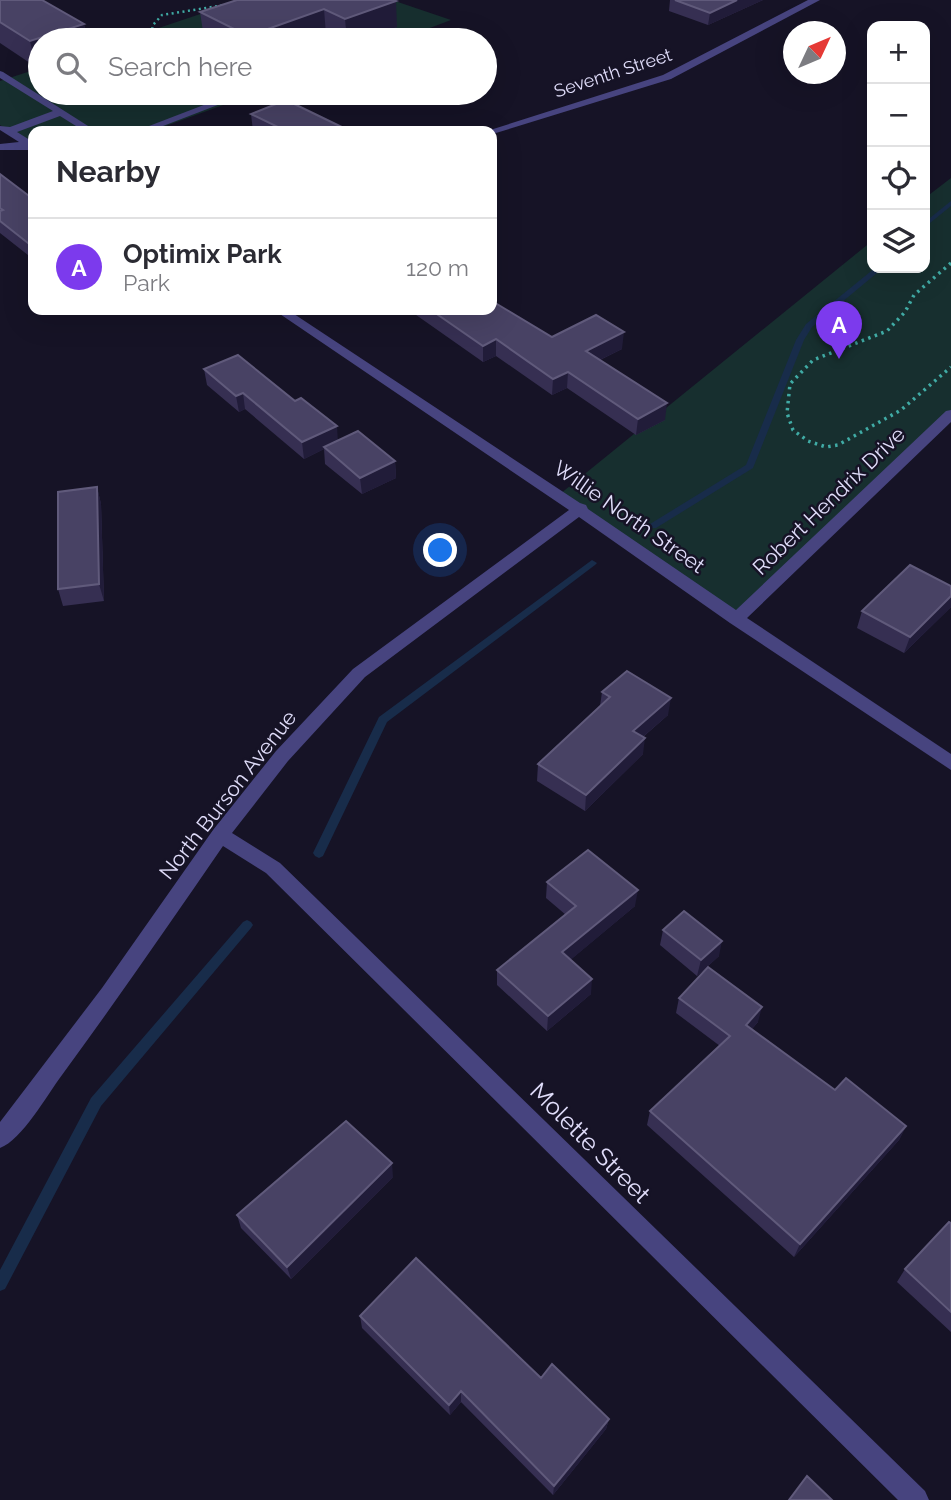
<!DOCTYPE html>
<html lang="en">
<head>
<meta charset="utf-8">
<style>
  :root { --surface:#fff; --page:#f7f7f7; --text:#2b2b33; --muted:#7c7c81; --line:#e1e1e2; --accent:#7c3aed }
  body { margin:0; font-family:Raleway,sans-serif; background:var(--page); color:var(--text) }
  .controls { position:absolute; right:21px; top:21px; display:grid; overflow:hidden; border-radius:14px; box-shadow:0 7px 28px #0002 }
  .controls button { width:63px; height:63px; display:grid; place-items:center; padding:0; border:0; border-bottom:2px solid var(--line); background:var(--surface); color:var(--text); font:35px sans-serif }
  .compass { position:absolute; left:783px; top:21px; width:63px; height:63px; border-radius:50%; background:var(--surface); box-shadow:0 7px 28px #0002; rotate:46deg }
  .you { position:absolute; left:441px; top:551px; width:24px; height:24px; margin:-18px; border:5px solid #fff; border-radius:50%; background:#1a73e8; box-shadow:0 0 0 10px #1a73e833 }
  .badge { display:grid; place-items:center; width:46px; height:46px; border-radius:50%; background:var(--accent); color:#fff; font-size:23px; font-weight:700 }
  .pin { position:absolute; translate:-50% -58px; filter:drop-shadow(0 2px 4px #0008) }
  .pin::after { content:''; position:absolute; top:37px; width:24px; height:21px; background:inherit; clip-path:polygon(0 0,100% 0,50% 100%) }
  .list { margin:0; padding:0; list-style:none }
  h2 { display:flex; justify-content:space-between; align-items:center; height:91px; margin:0; padding:0 28px; font-size:30px }
  h2 small { font-size:23px; font-weight:400; color:var(--muted) }
  .list li { display:grid; grid-template-columns:46px 1fr auto; gap:21px; align-items:center; box-sizing:border-box; height:98px; padding:0 28px; border-top:2px solid var(--line) }
  .list b { display:block; font-size:26px; white-space:nowrap }
  .list p { margin:0; font-size:23px; white-space:nowrap; color:var(--muted) }
  .list em { font-size:23px; font-style:normal; color:var(--muted) }
  .icon { flex:none; width:38px; height:38px; fill:none; stroke:currentColor; stroke-width:2; stroke-linecap:round; stroke-linejoin:round }
  .map { position:relative; flex:none; width:951px; height:1500px; overflow:hidden }
  .search { position:absolute; background:var(--surface); box-shadow:0 7px 28px #0002; left:28px; top:28px; width:469px; height:77px; display:flex; align-items:center; gap:18px; box-sizing:border-box; padding:0 24px; border-radius:38px; color:var(--muted); font-size:26px }
  .panel { position:absolute; background:var(--surface); box-shadow:0 7px 28px #0002; left:28px; top:126px; width:469px; height:189px; border-radius:14px }
  .map>svg:first-child { display:block }
  .green { fill:#172f2f }
  .lines { fill:none; stroke-linecap:round; stroke-linejoin:round }
  .stream { fill:#182c4a; fill-rule:evenodd }
  .path-far1 { stroke:#40aba5; stroke-width:2.5; stroke-dasharray:2 3.5; stroke-linecap:butt }
  .path { stroke:#40aba5; stroke-width:3.5; stroke-dasharray:2.5 4.5; stroke-linecap:butt }
  .minor { fill:#47447f; fill-rule:evenodd }
  .wall { fill:#362f52 }
  .shaded-wall { fill:#211c39 }
  .building { fill:#484264; stroke:#605a7b; stroke-width:2 }
  .labels { text-anchor:middle; stroke-width:5; stroke-linejoin:round; paint-order:stroke }
  .far-street-label { font-size:18px; fill:#e0ddfa; stroke:#161326 }
  .street-label { font-size:21px; fill:#e0ddfa; stroke:#161326 }
  .near-street-label { font-size:24px; fill:#e0ddfa; stroke:#161326 }
</style>
</head>
<body>
<div class="map">
<svg width="951" height="1500" viewBox="0 0 951 1500">
  <rect width="100%" height="100%" fill="#161326"/>
  <path class="green" d="M242,0h150l59,20 -53,20h-275z
    M40,68v25h216l-104,38h-119v16l-33,-22v-44z
    M951,178v236l-215,205 -176,-125 312,-253v27h53v-70z"/>
  <g class="lines">
    <path class="stream" d="M951,201v5l-26,21v-5z
      M875,268h8l-71,59 -8,13 -51,128 -97,60h-6l-1,-2 1,-2 96,-59 50,-125 10,-16z
      M592,560l5,3 -2,2 -208,157 -64,134 -4,2 -4,-2 -2,-3 66,-136z
      M247,920l4,2 2,3 -2,3 -150,178 -96,183 -5,2v-21l91,-172 152,-176z"/>
    <path class="path-far1" d="M133,40l16,-5
      M150,40l3,-15 9,-10 69,-11 3,-4
      M84,101l15,-8"/>
    <path class="path" d="M951,263l-37,32 -9,17 -18,19 -74,29 -23,24 -3,29 6,17 15,11 18,6 12,-2 63,-35 50,-43"/>
    <path class="minor" d="M808,0h12l-149,79 -175,54 -9,-2 176,-56z
      M0,71l3,1 93,59h-12l-24,-15 -43,16 16,10v8h-33v-6l19,-2 -19,-12v-4l10,1 43,-16 -53,-33z
      M235,93h14l-99,38h-14z
      M274,310h14l292,193 6,2 2,4 148,101 210,-199 5,-1v12l-204,196 204,136v16l-221,-147 -151,-106 -214,160 -77,84 -56,72 48,30 645,628 4,9h-31l-632,-627 -43,-27c-53,77 -106,154 -161,229 -15,20 -40,65 -62,73v-26l102,-134 111,-158 63,-79 77,-82 216,-159z"/>
  </g>
  <path class="wall" d="M0,0l84,24 3,16h-47v26l-4,1 -36,-24z
    M393,0l4,27 -37,13h-23l-11,-5 -14,5h-104l-4,-2 -4,-26z
    M670,0h93l-55,25 -39,-14z
    M251,114l99,17h-97z
    M0,174l33,25v60l-33,-26z
    M409,310h83l60,27 70,12 -22,11 65,60 -29,15 -69,-47 -15,7 -56,-39 -13,6z
    M204,369l134,71 57,21 1,17 -34,16 -37,-30 -1,-15 -20,10 -59,-50 -6,3 -32,-27z
    M97,487l4,17 3,97 -41,5 -5,-17z
    M951,586v21l-47,46 -47,-25 5,-17z
    M602,692l66,23 -25,22v17l-58,57 -48,-30 1,-17 62,-58z
    M547,882l88,24 -65,54 21,34 -44,37 -50,-46v-15l69,-55 -20,-17z
    M663,930l56,26 -22,20 -37,-31z
    M679,998l79,24 -6,7 83,61 71,36 -7,14 -105,117 -147,-132 3,-14 70,-65 -44,-33z
    M393,1177l-102,102 -50,-51 -4,-13z
    M951,1223v109l-54,-50 8,-13z
    M360,1316l181,62 68,41 -3,10 -53,66 -92,-93 -11,13 -88,-87z"/>
  <path class="shaded-wall" d="M737,0h26l-55,25 2,-12z
    M396,1l1,26 -37,13h-13l-2,-21z
    M324,9l2,26 -14,5h-63l-1,-4z
    M84,24l3,16h-47v26l-4,1 -6,-26z
    M624,332l-2,17 -37,18 1,-16z
    M496,339v17l-13,6v-16z
    M568,372l-1,16 -15,7 1,-16z
    M243,393l2,16 -6,3 -3,-16z
    M667,403l-2,17 -29,15 2,-16z
    M337,426l1,17 -14,4v2l-20,10 -2,-17z
    M395,461l1,17 -34,16 -2,-16z
    M97,487l4,17 3,97 -5,-17z
    M951,596v11l-47,46 6,-16z
    M671,698l-3,17 -37,32 2,-16z
    M645,738l-2,16 -58,57 1,-16z
    M638,890l-3,16 -74,62 1,-16z
    M722,941l-3,15 -22,20 4,-16z
    M592,979l-1,15 -44,37 1,-15z
    M762,1007l-4,15 -16,18 4,-15z
    M906,1126l-7,14 -105,117 6,-13z
    M392,1163l1,14 -102,102 -4,-12z
    M461,1391v11l-11,13 -1,-10z
    M609,1419l-3,10 -53,66 1,-9z"/>
  <path class="building" d="M0,0h42l42,24 -54,17 -30,-19z
    M237,0h156l3,1 -51,18 -21,-10 -76,27 -48,-24z
    M675,0h62l-27,13z
    M286,100l64,31h-64l-35,-17z
    M0,174l33,25v48l-33,-26v-10l3,-1 -3,-2z
    M492,301l60,36 44,-22 28,17 -38,19 81,52 -29,16 -70,-47 -15,7 -57,-40 -13,7 -52,-36h61z
    M238,355l57,46 6,-3 36,28 -35,16 -59,-49 -7,3 -32,-27z
    M358,431l37,30 -35,17 -36,-31z
    M97,487l2,97 -41,5v-97z
    M910,565l41,21v10l-41,41 -48,-26z
    M627,671l44,27 -38,33 12,7 -59,57 -48,-31 72,-67 -8,-5z
    M588,850l50,40 -76,62 30,27 -44,37 -51,-46 79,-64 -29,-24z
    M684,911l38,30 -21,19 -38,-30z
    M708,967l54,40 -16,18 89,65 11,-12 60,48 -106,118 -150,-133 80,-75 -51,-38z
    M346,1121l46,42 -105,104 -50,-52z
    M949,1222l2,1v89l-46,-43z
    M416,1258l125,120 11,-14 57,55 -55,67 -93,-95 -12,14 -89,-89z
    M807,1476l25,24h-43z"/>
  <g class="labels">
    <g class="far-street-label">
      <text transform="translate(613 73) rotate(-18)" y="6">Seventh Street</text>
    </g>
    <g class="street-label">
      <text transform="translate(829 501) rotate(-44)" y="7">Robert Hendrix Drive</text>
      <text transform="translate(629 517) rotate(35)" y="7">Willie North Street</text>
      <text transform="translate(228 795) rotate(-52)" y="7">North Burson Avenue</text>
    </g>
    <g class="near-street-label">
      <text transform="translate(590 1143) rotate(45)" y="8">Molette Street</text>
    </g>
  </g>
</svg>
<div class="controls">
<button>+</button>
<button>−</button>
<button><svg class="icon" aria-label="locate" viewBox="0 0 24 24"><circle cx="12" cy="12" r="6"/><path d="M12 2v4M12 18v4M2 12h4M18 12h4"/></svg></button>
<button><svg class="icon" aria-label="layers" viewBox="0 0 24 24"><path d="M12 4l9 5-9 5-9-5zM3 14l9 5 9-5"/></svg></button>
</div>
<svg class="compass" viewBox="-18 -18 36 36"><path d="M0-13l5 13h-10z" fill="#e53935"/><path d="M0 13l5-13h-10z" fill="#7c7c81"/></svg>
<div class="you"></div>
<div class="pin badge" style="left:839px;top:359px">A</div>
<div class="search"><svg class="icon" aria-label="search" viewBox="0 0 24 24"><circle cx="10" cy="10" r="6"/><path d="M15 15l6 6"/></svg>Search here</div>
<section class="panel">
<h2>Nearby<small></small></h2>
<ul class="list">
<li><span class="badge">A</span><div><b>Optimix Park</b><p>Park</p></div><em>120 m</em></li>
</ul>
</section>
</div>
</body>
</html>
